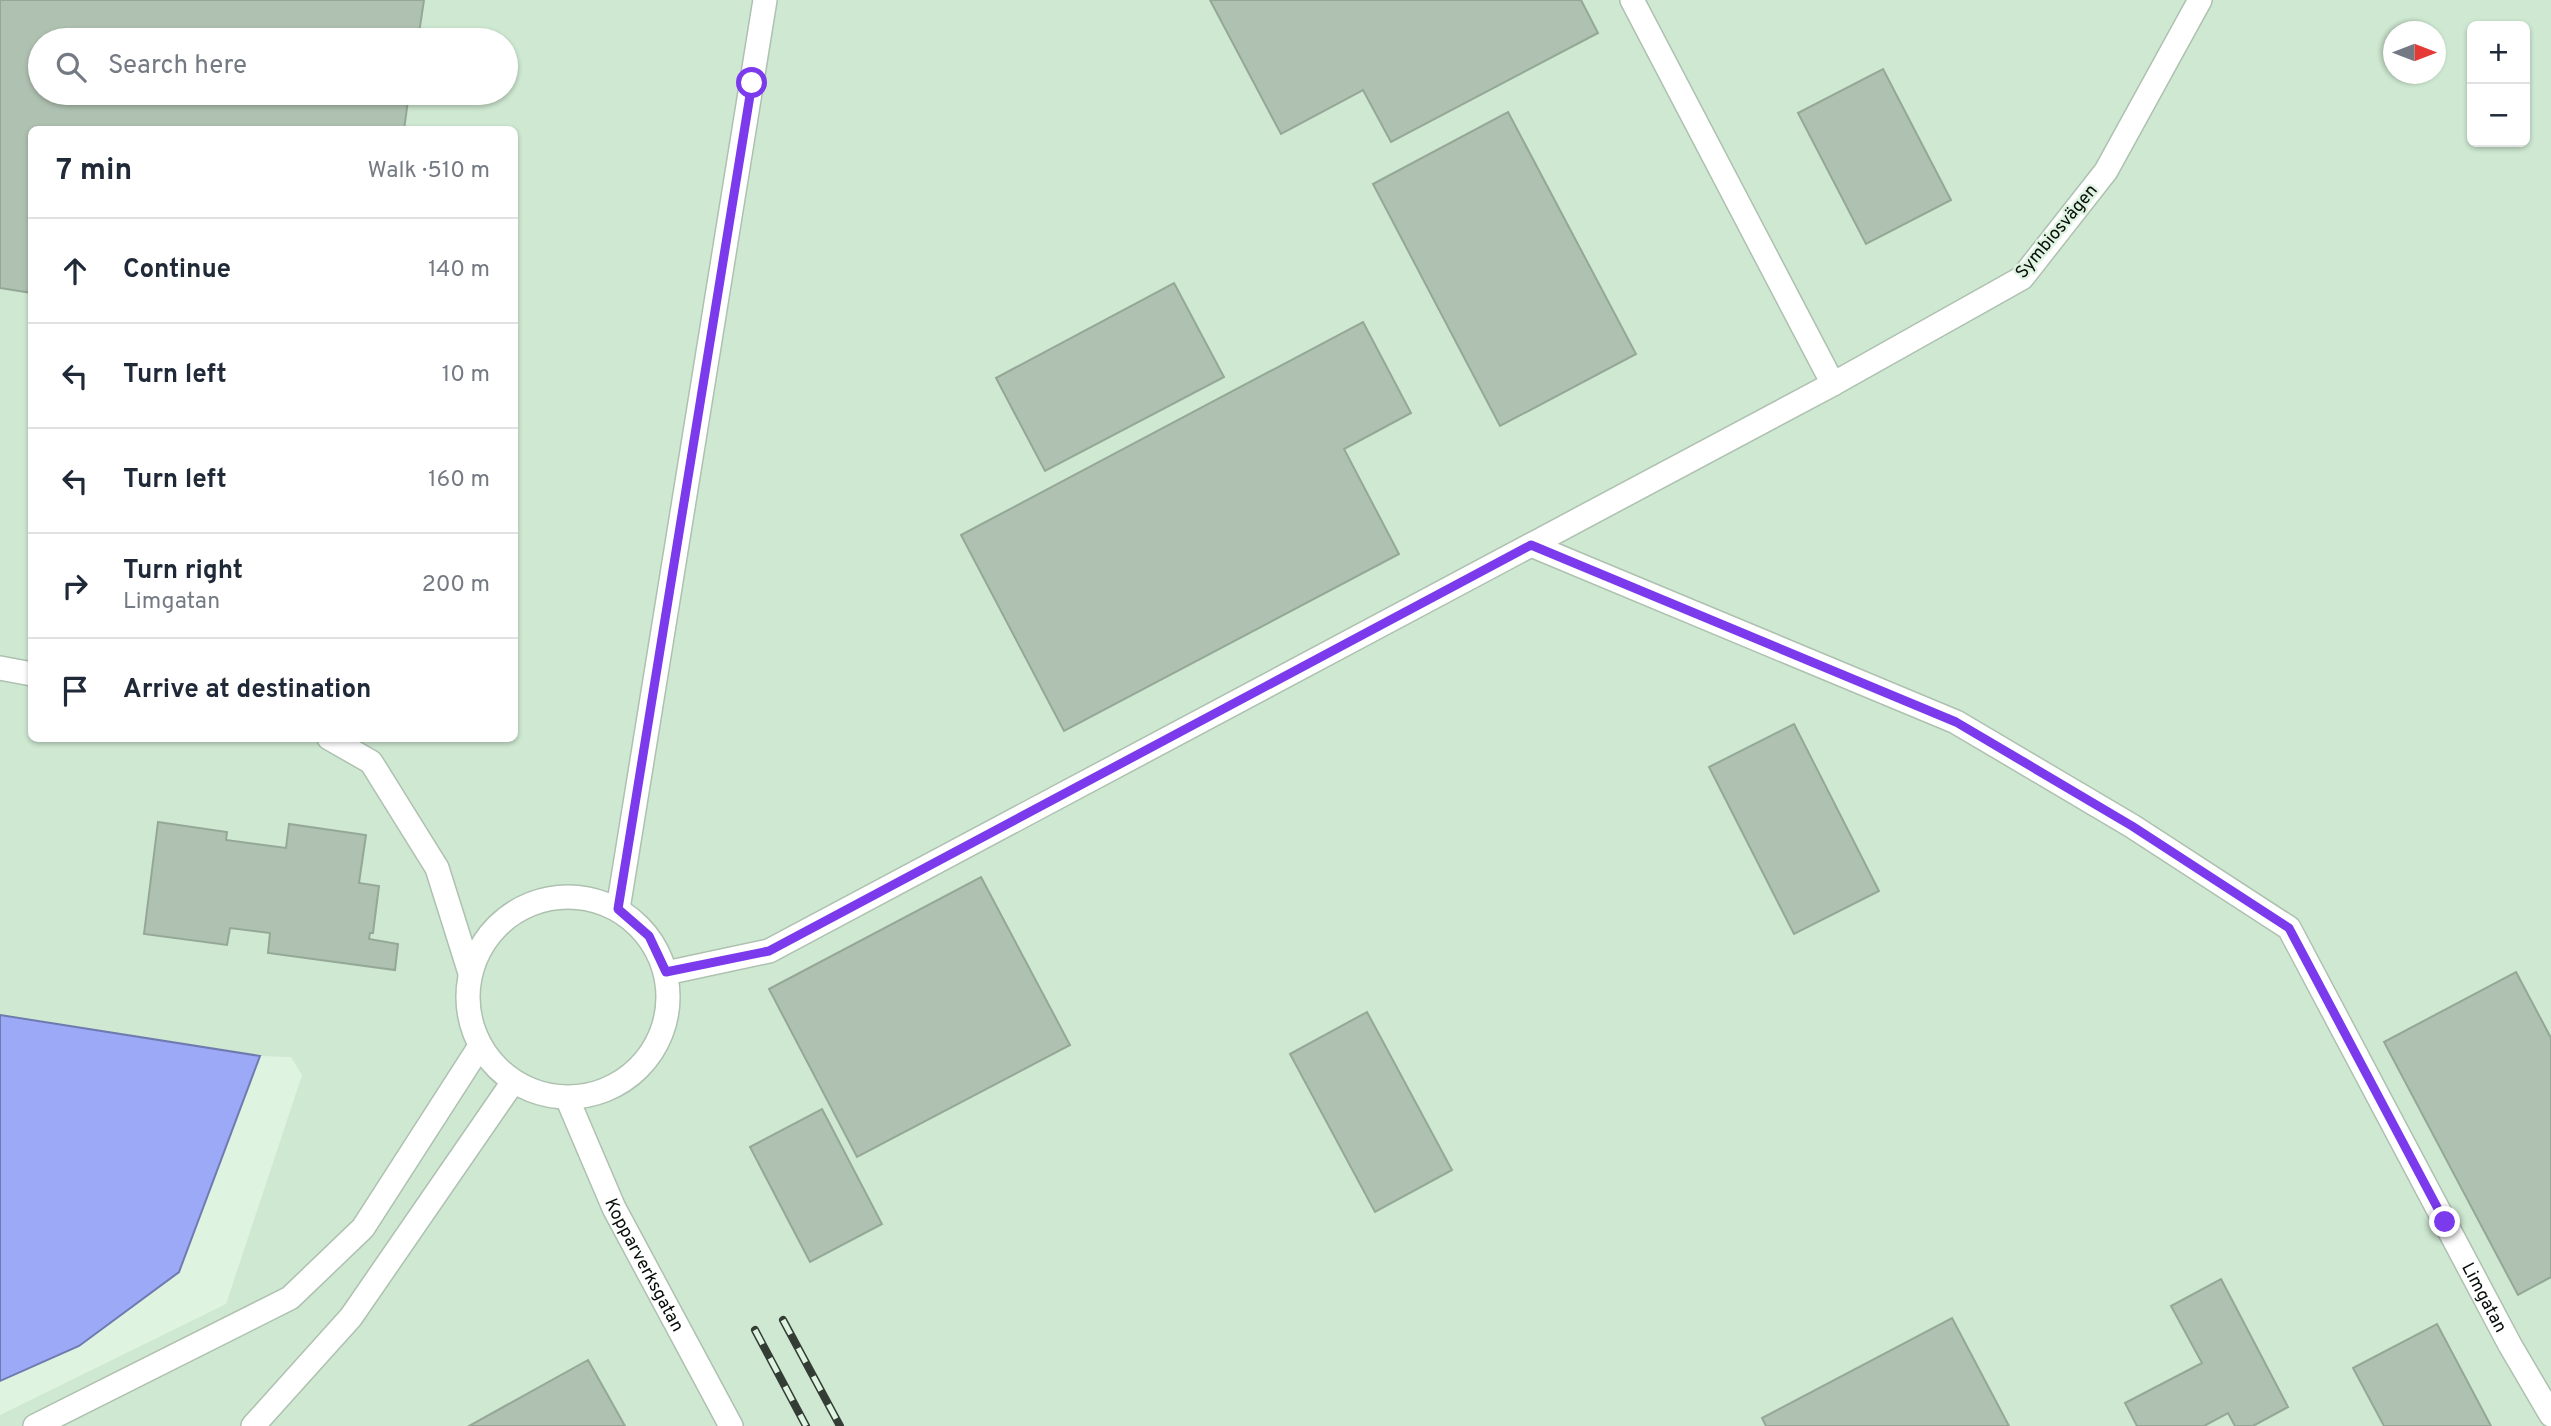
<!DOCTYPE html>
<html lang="en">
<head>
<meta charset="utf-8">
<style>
  :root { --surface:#fff; --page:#f6f6f7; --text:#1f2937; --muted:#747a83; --line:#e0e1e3 }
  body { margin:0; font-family:Overpass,sans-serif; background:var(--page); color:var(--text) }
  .controls { position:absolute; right:21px; top:21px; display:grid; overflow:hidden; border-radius:10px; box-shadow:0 2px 5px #0004 }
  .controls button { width:63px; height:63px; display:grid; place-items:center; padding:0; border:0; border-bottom:2px solid var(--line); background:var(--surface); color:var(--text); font:35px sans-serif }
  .compass { position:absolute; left:2383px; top:21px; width:63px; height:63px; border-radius:50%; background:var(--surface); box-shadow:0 2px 5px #0004; rotate:90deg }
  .stop { position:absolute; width:21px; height:21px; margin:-16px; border:5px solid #7c3aed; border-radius:50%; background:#fff }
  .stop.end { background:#7c3aed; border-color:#fff; box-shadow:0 2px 7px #0008 }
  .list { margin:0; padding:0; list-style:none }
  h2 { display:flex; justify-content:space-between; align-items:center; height:91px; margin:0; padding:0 28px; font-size:30px }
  h2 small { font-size:23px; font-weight:400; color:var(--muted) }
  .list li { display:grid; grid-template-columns:46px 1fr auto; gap:21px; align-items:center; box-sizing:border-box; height:105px; padding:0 28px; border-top:2px solid var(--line) }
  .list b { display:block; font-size:26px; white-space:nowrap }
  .list p { margin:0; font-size:23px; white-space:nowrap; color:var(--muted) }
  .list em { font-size:23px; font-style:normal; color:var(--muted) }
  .icon { flex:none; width:38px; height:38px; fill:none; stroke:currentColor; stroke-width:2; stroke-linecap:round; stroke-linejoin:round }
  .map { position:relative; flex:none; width:2551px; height:1426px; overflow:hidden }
  .search { position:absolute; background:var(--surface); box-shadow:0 2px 5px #0004; left:28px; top:28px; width:490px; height:77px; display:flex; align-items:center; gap:18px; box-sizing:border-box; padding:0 24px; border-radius:38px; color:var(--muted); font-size:26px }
  .panel { position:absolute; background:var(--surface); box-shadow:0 2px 5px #0004; left:28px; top:126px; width:490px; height:616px; border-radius:10px }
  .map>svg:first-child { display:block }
  .built { fill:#cee8d1; fill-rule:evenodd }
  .water { fill:#9ba9f6; stroke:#6f7aaf; stroke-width:2 }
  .building { fill:#afc2b1; stroke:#95a897; stroke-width:2 }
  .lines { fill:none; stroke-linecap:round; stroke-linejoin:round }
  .lane-casing { stroke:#aec1b0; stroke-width:26 }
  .lane { stroke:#fff; stroke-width:23 }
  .rail-casing { stroke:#343d35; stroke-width:8 }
  .rail { stroke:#dff3e1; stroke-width:5; stroke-dasharray:16; stroke-linecap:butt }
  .route { stroke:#7c3aed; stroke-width:9 }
  .labels { text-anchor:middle; stroke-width:5; stroke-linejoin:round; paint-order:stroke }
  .street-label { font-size:18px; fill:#070d08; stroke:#dff3e1 }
</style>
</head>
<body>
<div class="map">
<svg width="2551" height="1426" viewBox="0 0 2551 1426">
  <rect width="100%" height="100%" fill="#dff3e1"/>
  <path class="built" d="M0,0h2551v1426h-2551v-11l226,-111 76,-229 -11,-18 -31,-1 -260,-41zM2472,26h53v116h-53zM2394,32h42v42h-42zM40,40h466v53h-466zM32,130h482v608h-482z"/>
  <path class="water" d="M0,1015l260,41 -81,216 -100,74 -79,35z"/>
  <path class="building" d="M0,0h424l-6,40h-378v53h369l-5,37h-372v163l-32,-5z
    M1210,0h371l17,33 -207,109 -28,-52 -82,44z
    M1883,69l68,131 -85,44 -68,-131z
    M1508,112l128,242 -136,72 -127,-242z
    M1174,283l50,94 -179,94 -49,-93z
    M1363,322l48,91 -67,36 55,105 -335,177 -103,-196z
    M1794,724l85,167 -85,43 -85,-167z
    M158,822l69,10 -1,8 60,8 3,-24 77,11 -7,48 20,3 -6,47h-3l-1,6 29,5 -3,26 -127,-17 2,-20 -40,-5 -3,17 -83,-11z
    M981,877l89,168 -213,112 -88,-168z
    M2516,972l35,66v239l-33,18 -134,-253z
    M1367,1012l85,158 -77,42 -85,-158z
    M822,1109l60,115 -72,38 -60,-115z
    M2221,1279l67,128 -35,19h-18l-7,-13 -24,13h-67l-12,-23 77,-40 -31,-57z
    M1952,1318l57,108h-243l-4,-8z
    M2437,1324l54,102h-107l-31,-58z
    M588,1360l37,66h-156z"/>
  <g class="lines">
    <defs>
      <g id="lane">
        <path d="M1833,384l189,-106 84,-107 94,-171"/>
        <path id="s1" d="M1531,545l425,177 176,104 157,102 221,417 41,70"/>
        <path d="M0,668l32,6"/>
        <path d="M329,738l42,24 66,106 33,105"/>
        <circle cx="568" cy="997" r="100"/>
        <path d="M618,909l147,-909"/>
        <path d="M666,973l103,-22 1064,-567 -201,-384"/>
        <path id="s2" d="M567,1098l47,110 117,218"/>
        <path d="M35,1426l255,-128 73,-70 117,-182"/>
        <path d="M253,1426l98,-109 162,-235"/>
      </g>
    </defs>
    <use href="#lane" class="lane-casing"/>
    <use href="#lane" class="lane"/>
    <defs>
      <path id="rail" d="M783,1320l57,106
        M755,1330l51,96"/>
    </defs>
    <use href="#rail" class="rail-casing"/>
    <use href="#rail" class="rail"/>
  </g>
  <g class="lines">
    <path class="route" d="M752,83l-134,826 31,27 17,36 103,-21 762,-406 425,177 176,104 157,102 156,294"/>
  </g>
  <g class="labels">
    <g class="street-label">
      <text transform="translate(2056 231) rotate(-50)" y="6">Symbiosvägen</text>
      <text dy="6" stroke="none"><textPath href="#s2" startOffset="184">Kopparverksgatan</textPath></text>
      <text dy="6" stroke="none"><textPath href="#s1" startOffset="1270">Limgatan</textPath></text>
    </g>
  </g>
</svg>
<div class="controls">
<button>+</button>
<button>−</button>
</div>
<svg class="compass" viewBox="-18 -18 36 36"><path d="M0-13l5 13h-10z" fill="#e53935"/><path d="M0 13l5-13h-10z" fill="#747a83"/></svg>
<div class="stop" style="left:752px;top:83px"></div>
<div class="stop end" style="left:2445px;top:1222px"></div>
<div class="search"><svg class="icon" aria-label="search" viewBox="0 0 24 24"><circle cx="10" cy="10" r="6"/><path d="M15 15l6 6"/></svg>Search here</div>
<section class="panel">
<h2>7 min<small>Walk · 510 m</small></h2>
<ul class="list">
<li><svg class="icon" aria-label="ahead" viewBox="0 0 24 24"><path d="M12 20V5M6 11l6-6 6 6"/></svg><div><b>Continue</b></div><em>140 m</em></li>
<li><svg class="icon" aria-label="left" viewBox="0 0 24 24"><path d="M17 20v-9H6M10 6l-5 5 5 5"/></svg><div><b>Turn left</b></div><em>10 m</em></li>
<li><svg class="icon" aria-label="left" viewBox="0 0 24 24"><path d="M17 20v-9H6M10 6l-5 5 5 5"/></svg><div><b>Turn left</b></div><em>160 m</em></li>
<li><svg class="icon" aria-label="right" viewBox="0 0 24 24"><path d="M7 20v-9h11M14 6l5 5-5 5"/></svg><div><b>Turn right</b><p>Limgatan</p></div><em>200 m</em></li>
<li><svg class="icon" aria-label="arrive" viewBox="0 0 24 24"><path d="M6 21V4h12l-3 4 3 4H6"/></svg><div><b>Arrive at destination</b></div></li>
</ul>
</section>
</div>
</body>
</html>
